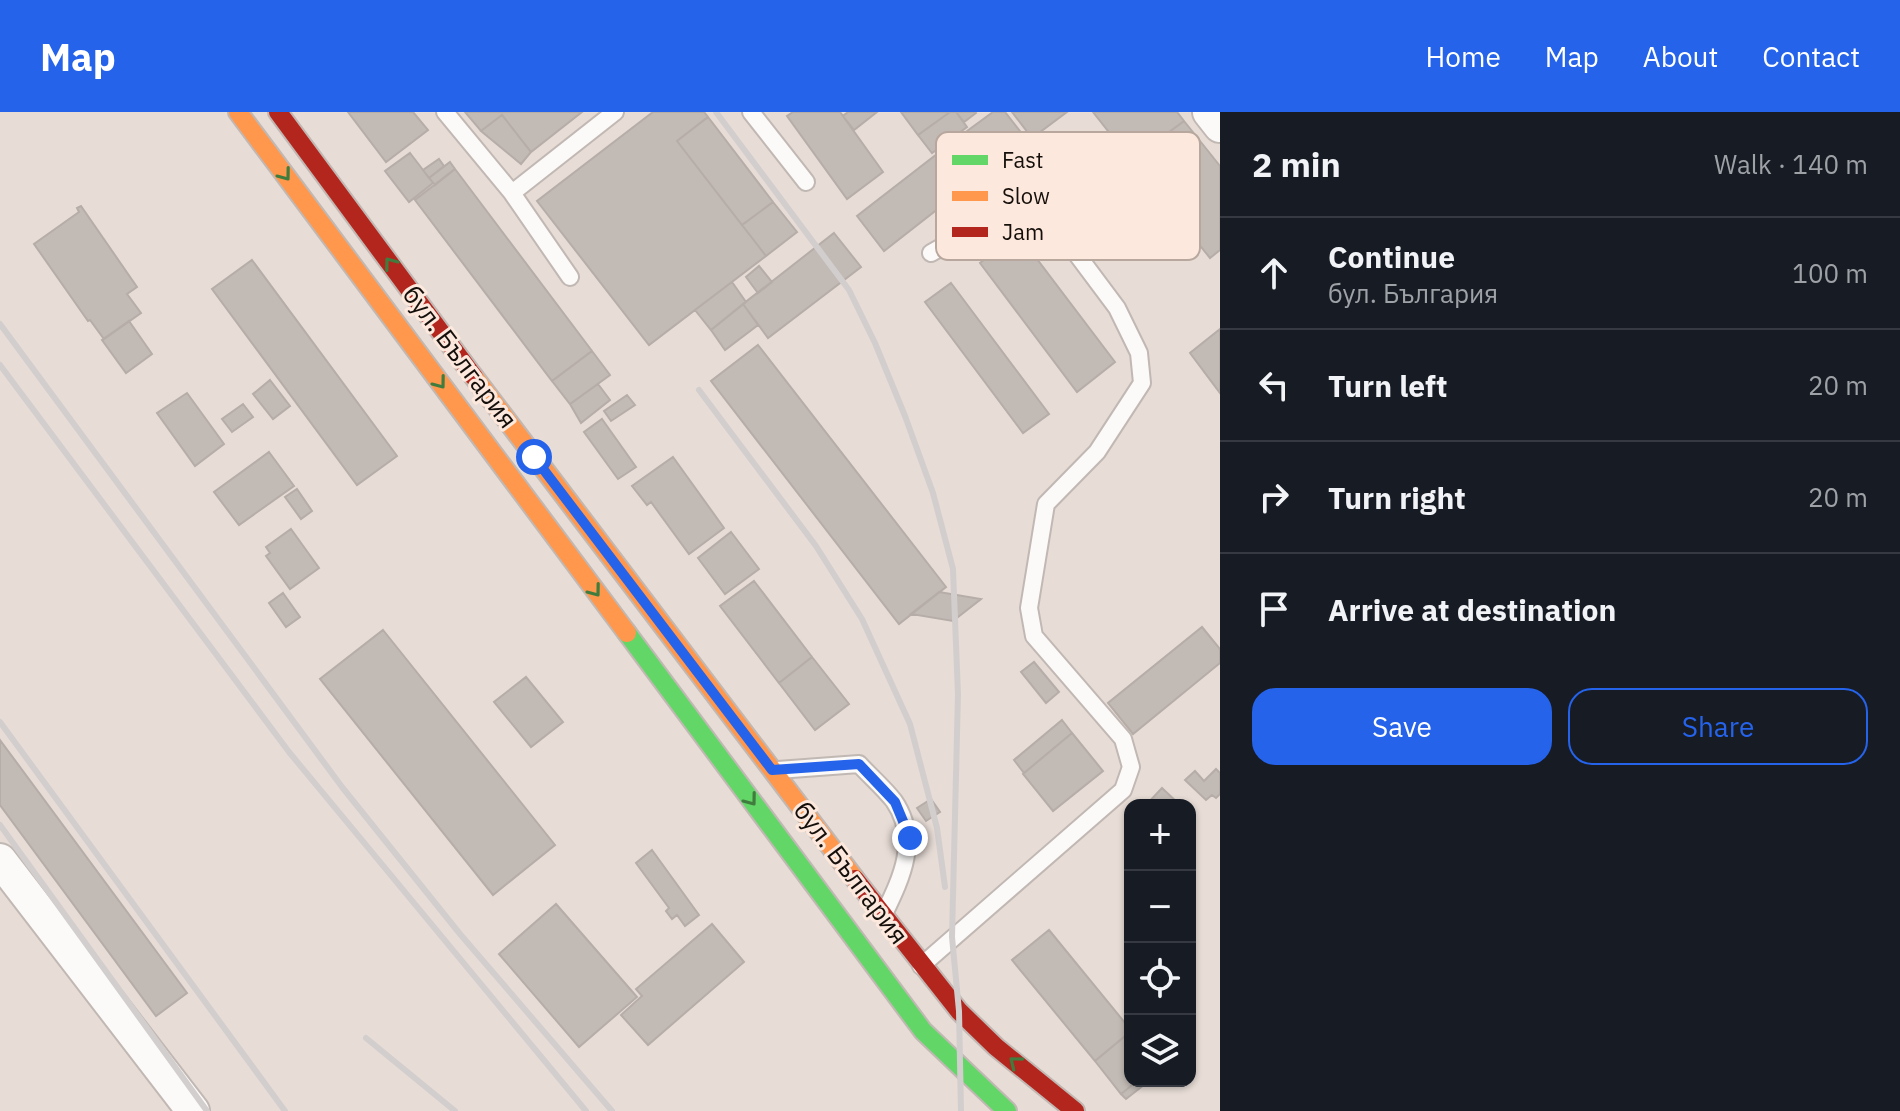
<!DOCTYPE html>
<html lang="en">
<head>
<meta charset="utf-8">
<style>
  :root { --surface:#171b24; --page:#242831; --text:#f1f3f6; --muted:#9ea1a6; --line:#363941; --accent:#2563eb }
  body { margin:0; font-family:"IBM Plex Sans",sans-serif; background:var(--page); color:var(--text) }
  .controls { position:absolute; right:24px; bottom:24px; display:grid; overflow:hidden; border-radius:16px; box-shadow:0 2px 6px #0004 }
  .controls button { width:72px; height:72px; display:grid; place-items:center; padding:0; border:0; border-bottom:2px solid var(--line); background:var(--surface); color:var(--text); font:40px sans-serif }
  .stop { position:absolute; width:24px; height:24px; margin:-18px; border:6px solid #2563eb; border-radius:50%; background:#fff }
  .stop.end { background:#2563eb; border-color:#fff; box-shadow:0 2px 8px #0008 }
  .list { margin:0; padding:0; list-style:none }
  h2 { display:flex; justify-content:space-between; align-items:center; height:104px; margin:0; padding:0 32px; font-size:34px }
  h2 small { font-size:26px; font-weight:400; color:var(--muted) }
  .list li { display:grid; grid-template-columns:52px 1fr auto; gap:24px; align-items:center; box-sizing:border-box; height:112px; padding:0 32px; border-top:2px solid var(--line) }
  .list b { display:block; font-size:30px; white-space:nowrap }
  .list p { margin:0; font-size:26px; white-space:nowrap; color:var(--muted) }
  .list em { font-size:26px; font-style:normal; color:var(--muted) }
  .actions { display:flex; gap:16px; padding:24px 32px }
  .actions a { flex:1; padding:18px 0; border:2px solid var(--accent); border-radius:24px; text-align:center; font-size:28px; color:var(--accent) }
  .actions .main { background:var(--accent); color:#fff }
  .icon { flex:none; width:44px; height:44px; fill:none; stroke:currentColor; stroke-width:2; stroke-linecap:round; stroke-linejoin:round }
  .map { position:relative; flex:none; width:1220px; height:999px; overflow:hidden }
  header { display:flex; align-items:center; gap:48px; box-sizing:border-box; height:112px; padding:0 40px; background:var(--accent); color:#fff }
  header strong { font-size:38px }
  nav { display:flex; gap:44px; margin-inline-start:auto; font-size:28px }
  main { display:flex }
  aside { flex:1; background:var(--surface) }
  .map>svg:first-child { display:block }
  .building { fill:#c2bab5; stroke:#b6ada8; stroke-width:2 }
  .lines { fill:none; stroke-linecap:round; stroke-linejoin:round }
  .lane-casing { stroke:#c1b8b3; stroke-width:20 }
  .street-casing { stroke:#c1b8b3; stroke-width:36 }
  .fast-casing { stroke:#c1b8b3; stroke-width:22 }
  .slow-casing { stroke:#c1b8b3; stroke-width:22 }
  .jam-casing { stroke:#c1b8b3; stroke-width:22 }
  .lane { stroke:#fbfaf9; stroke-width:16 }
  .street { stroke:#fbfaf9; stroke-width:32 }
  .fast { stroke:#63d668; stroke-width:18 }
  .slow { stroke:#ff974d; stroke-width:18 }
  .jam { stroke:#b3261e; stroke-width:18 }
  .rail { stroke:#d2cecd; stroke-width:6 }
  .oneway { stroke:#407c3e }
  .route { stroke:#2563eb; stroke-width:10 }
  .labels { text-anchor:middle; stroke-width:6; stroke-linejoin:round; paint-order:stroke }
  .street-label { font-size:26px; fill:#150f0b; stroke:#fce8dc }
  .key { fill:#fce8dc; stroke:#b7a79d; stroke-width:2 }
  .key-label { font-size:22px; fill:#150f0b }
</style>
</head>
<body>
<header>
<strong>Map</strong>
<nav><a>Home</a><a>Map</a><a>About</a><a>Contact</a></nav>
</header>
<main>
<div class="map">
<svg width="1220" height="999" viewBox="0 0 1220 999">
  <rect width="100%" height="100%" fill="#e7dcd6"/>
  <path class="building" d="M348,0h65l15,18 -42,32z
    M465,0h117l-51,40 -29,-37 -21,16z
    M653,0h51l4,5 -31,24 89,115 -117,89 -112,-144z
    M793,0h47l43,60 -36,27 -60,-83z
    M848,0h29l-23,18 -11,-14z
    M901,0h49l-32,23z
    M950,0h6l11,15 -35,26 -14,-18z
    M956,0h19l1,1 -12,9z
    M993,0h12l22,28 -42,32 -26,-35z
    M1012,0h55l-35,26z
    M1093,0h84l7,9 -53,39z
    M502,3l29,37 -10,12 -40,-33z
    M708,5l65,85 -31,23 -65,-84z
    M1184,9l36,45v84l-10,8 -79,-98z
    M959,25l26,35 -101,79 -27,-35z
    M410,41l23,30 -24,19 -24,-31z
    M439,47l5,7 -15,12 -6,-8z
    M450,50l5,7 -20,16 -6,-7z
    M455,57l137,182 -40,30 -137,-181z
    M773,90l24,30 -31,24 -24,-31z
    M81,94l56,81 -10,7 14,19 -37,26 -14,-19 -2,1 -54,-77 45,-32 -2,-4z
    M834,121l27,34 -93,71 -25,-34z
    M1018,122l97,128 -38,30 -97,-129z
    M252,148l145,196 -40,29 -145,-196z
    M759,154l13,16 -14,11 -12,-16z
    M732,170l14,20 -35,28 -16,-20z
    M951,171l98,131 -26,19 -98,-131z
    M743,192l15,21 -33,25 -14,-20z
    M129,209l23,33 -26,19 -24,-33z
    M1220,217v64l-30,-40z
    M758,233l188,242 -47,37 -188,-243z
    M592,239l18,24 -40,29 -18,-23z
    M270,268l20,26 -17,13 -20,-25z
    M598,272l12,16 -29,23 -11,-19z
    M187,281l37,51 -29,22 -38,-53z
    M627,283l8,10 -24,16 -7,-10z
    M243,292l10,13 -21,15 -10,-13z
    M602,307l34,48 -18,12 -34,-47z
    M269,340l25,34 -55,39 -25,-33z
    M673,345l51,71 -35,26 -38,-52 -4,3 -15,-19z
    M297,377l15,22 -11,8 -16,-22z
    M291,417l28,39 -29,21 -24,-33 4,-3 -4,-6z
    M731,420l28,37 -34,25 -27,-36z
    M754,469l58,76 -33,26 -59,-77z
    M939,480l42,7 -28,22 -42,-7z
    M283,481l17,24 -14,10 -17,-24z
    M1202,515l18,22v14l-87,71 -25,-31z
    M383,518l172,215 -62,50 -173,-216z
    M812,545l37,47 -34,26 -36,-47z
    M1034,550l25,30 -13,11 -25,-31z
    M526,565l37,45 -32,25 -37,-45z
    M1062,608l10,13 -48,40 -10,-13z
    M1072,621l31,38 -50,40 -30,-37z
    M0,628l187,253 -31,23 -156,-211z
    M1216,657l4,4v21l-4,4 -4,-3 -6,5 -21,-20 10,-9 9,10z
    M1162,676l18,17h-34z
    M931,687l9,13 -14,9 -9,-13z
    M652,738l47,65 -14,11 -8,-11 -5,4 -6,-8 3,-3 -33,-45z
    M556,792l81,93 -58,50 -80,-93z
    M712,812l32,38 -96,83 -27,-30 21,-19 -6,-7z
    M1049,818l81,99v3l-35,29 -83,-101z
    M1130,920v49h7l-16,13 -26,-33z
    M1137,969l7,4 -18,14 -5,-5z"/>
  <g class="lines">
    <defs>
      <path id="lane" d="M445,0l67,81 58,84
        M751,0l55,70
        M512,81l103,-81
        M778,658l81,-6c11,12 25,24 35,37 26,38 8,76 -10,113
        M921,854l202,-176 8,-23 -8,-28 -89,-103 -5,-28 17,-104 51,-52 45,-69 -3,-30 -22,-45 -65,-87 -19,-12 -31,4 -71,40"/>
      <path id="street" d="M1209,0l11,14
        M0,748l193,251"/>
      <path id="fast" d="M627,521l296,398 84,80"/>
      <path id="slow" d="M238,0l389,521
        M474,265l381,502"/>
      <path id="jam" d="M278,0l196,265
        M855,767l104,132 37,36 79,64"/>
    </defs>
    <use href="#lane" class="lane-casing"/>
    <use href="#street" class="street-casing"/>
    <use href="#fast" class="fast-casing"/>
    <use href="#slow" class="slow-casing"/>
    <use href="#jam" class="jam-casing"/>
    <use href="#lane" class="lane"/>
    <use href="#street" class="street"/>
    <use href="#fast" class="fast"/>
    <use href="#slow" class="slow"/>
    <use href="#jam" class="jam"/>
    <path class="rail" d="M716,0l133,178 26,53 30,73 28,77 20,76 5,125 -6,243 7,74 2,100
      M0,212l342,463 118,147 152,177
      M0,253l289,387 297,359
      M699,278l117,156 46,73 48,105 27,104 8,59
      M0,610l285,389
      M0,713l207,286
      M366,926l89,73"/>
  </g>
  <defs><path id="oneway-chevron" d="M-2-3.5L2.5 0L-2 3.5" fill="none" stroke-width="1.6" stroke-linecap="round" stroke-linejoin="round" transform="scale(2)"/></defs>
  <g class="oneway">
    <use href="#oneway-chevron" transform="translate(285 63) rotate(53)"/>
    <use href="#oneway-chevron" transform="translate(390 151) rotate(-127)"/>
    <use href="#oneway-chevron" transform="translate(440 271) rotate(53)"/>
    <use href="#oneway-chevron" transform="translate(595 479) rotate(53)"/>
    <use href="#oneway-chevron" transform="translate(751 688) rotate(53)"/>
    <use href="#oneway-chevron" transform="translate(1015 950) rotate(-141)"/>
  </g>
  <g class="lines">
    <path class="route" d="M534,345l238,313 87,-6 36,38 15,36"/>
  </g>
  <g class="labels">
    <g class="street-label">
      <text transform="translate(460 245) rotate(53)" y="9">бул. България</text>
      <text transform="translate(851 761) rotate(53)" y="9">бул. България</text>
    </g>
  </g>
  <rect x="936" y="20" width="264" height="128" rx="12" class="key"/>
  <rect x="952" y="43" width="36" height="10" fill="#63d668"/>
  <rect x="952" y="79" width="36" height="10" fill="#ff974d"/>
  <rect x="952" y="115" width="36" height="10" fill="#b3261e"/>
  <g class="key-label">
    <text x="1002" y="56">Fast</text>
    <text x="1002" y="92">Slow</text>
    <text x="1002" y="128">Jam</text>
  </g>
</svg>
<div class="controls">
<button>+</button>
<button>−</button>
<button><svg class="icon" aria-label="locate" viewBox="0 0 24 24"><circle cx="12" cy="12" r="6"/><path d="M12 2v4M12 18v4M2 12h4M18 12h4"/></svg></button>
<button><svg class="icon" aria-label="layers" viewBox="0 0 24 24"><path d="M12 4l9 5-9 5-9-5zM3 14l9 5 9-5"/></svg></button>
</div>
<div class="stop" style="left:534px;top:345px"></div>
<div class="stop end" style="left:910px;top:726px"></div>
</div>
<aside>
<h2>2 min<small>Walk · 140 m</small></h2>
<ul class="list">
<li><svg class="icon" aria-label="ahead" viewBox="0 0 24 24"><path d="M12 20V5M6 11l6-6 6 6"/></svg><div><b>Continue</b><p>бул. България</p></div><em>100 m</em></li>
<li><svg class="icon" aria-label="left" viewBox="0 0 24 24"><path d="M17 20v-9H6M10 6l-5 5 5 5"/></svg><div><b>Turn left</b></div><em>20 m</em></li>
<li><svg class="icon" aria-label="right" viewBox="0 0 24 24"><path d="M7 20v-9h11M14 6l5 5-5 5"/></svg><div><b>Turn right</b></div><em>20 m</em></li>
<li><svg class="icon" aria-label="arrive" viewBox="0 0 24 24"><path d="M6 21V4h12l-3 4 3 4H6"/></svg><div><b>Arrive at destination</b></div></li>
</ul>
<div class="actions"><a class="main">Save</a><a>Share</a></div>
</aside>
</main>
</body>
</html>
